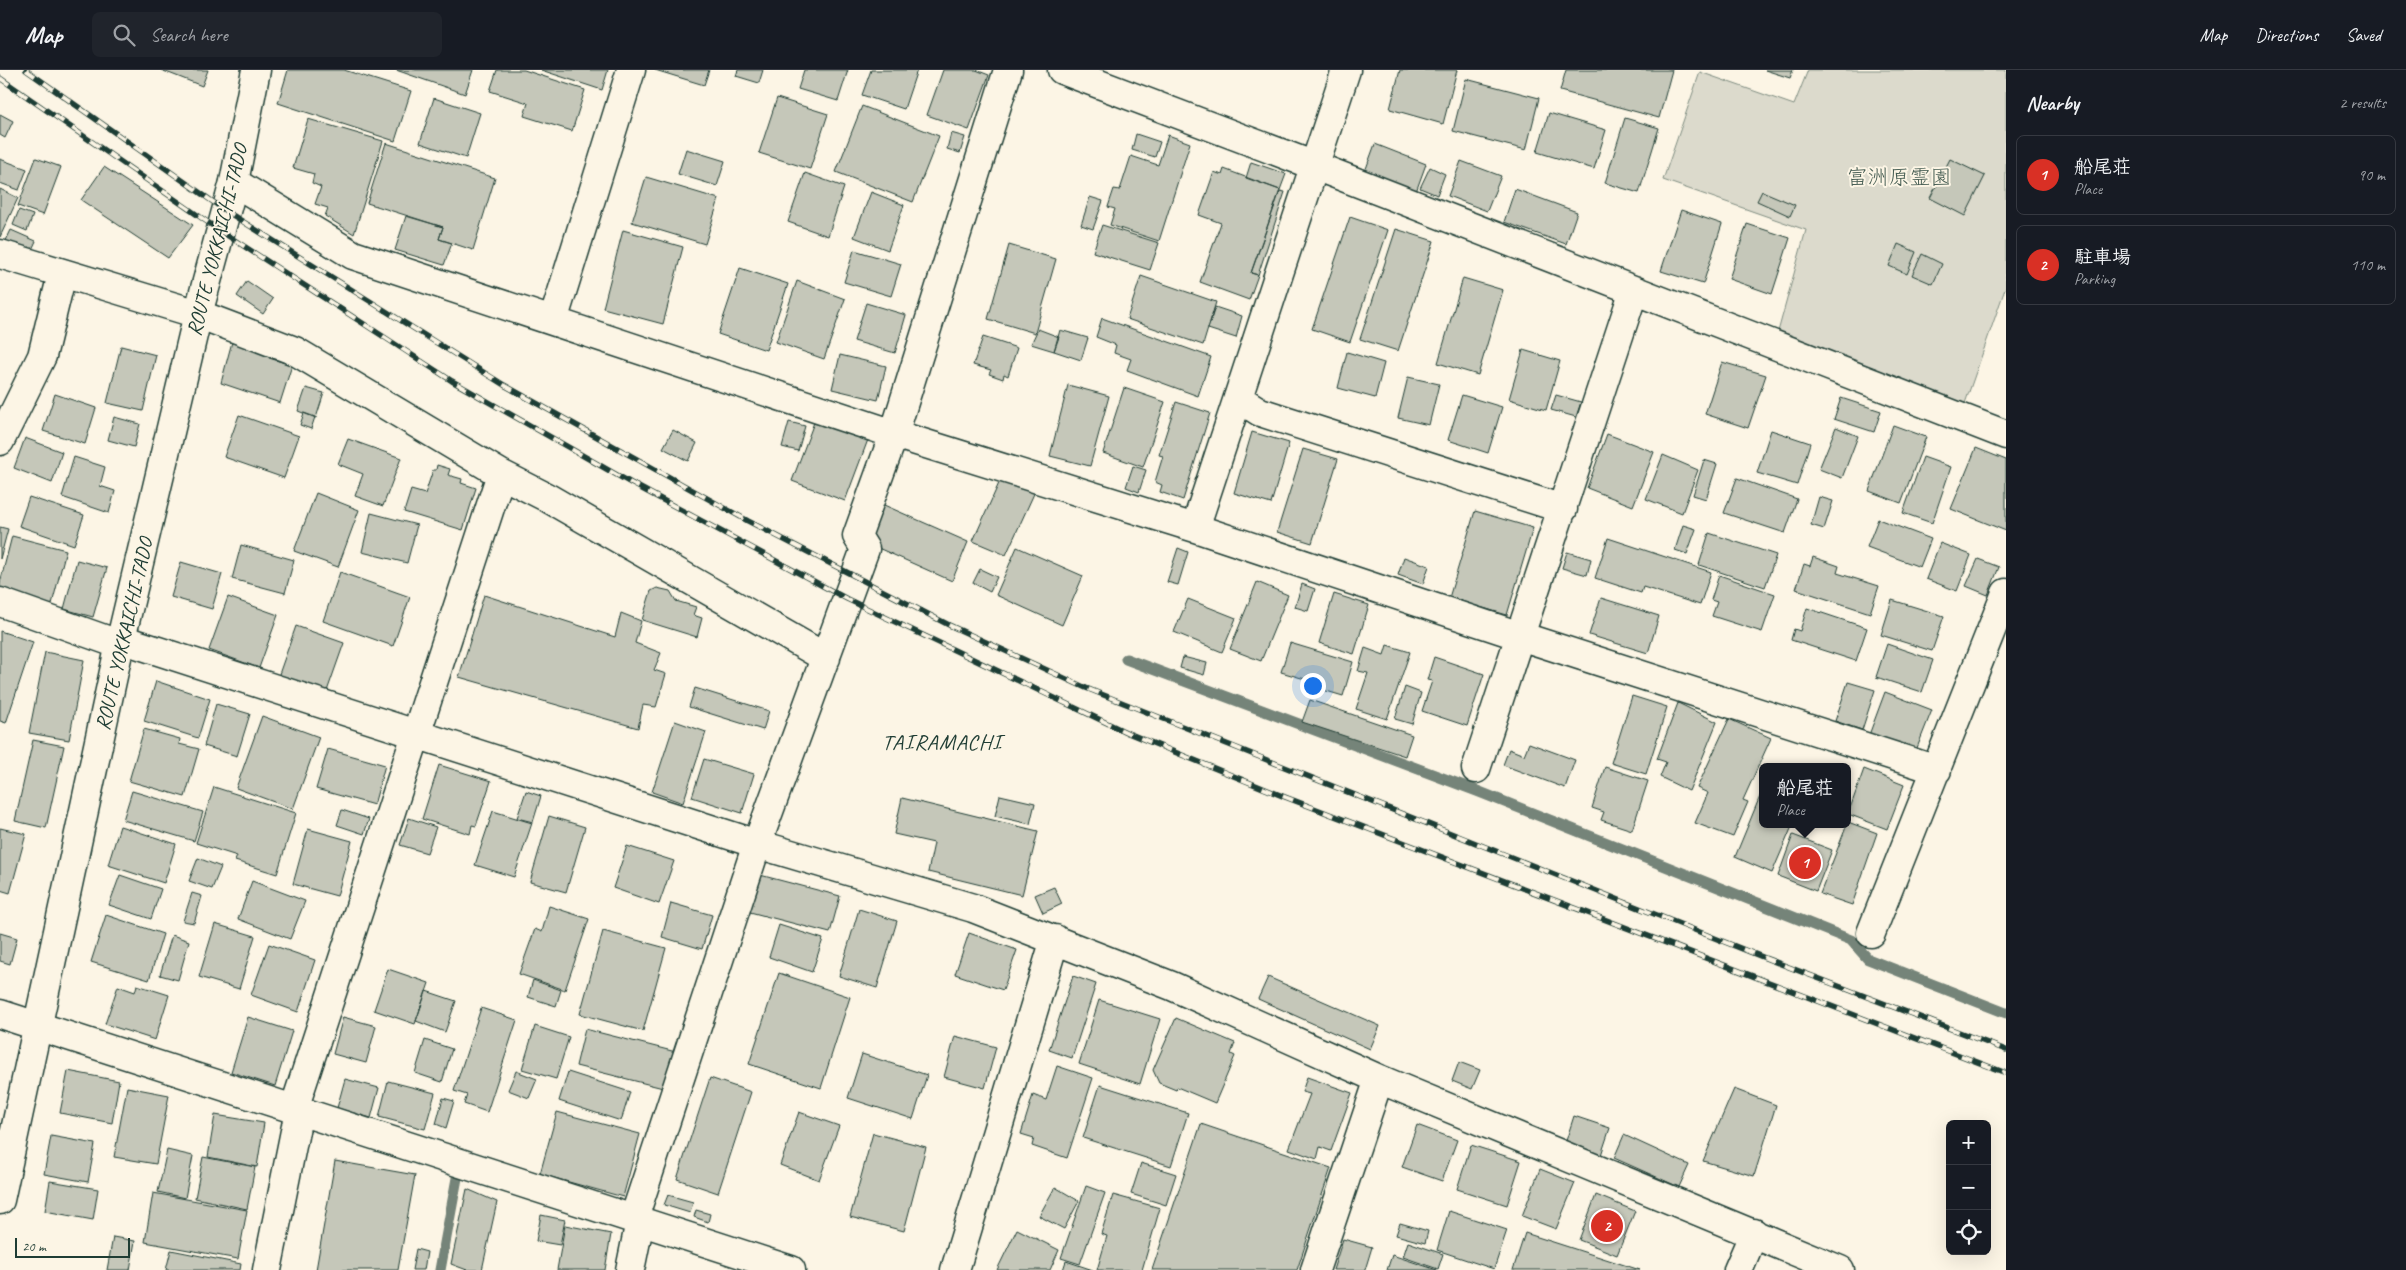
<!DOCTYPE html>
<html lang="en">
<head>
<meta charset="utf-8">
<style>
  :root { --surface:#171b24; --page:#20242c; --text:#f1f3f6; --muted:#9ea1a6; --line:#363941; --accent:#d93025 }
  body { margin:0; font-family:Caveat,"Klee One",sans-serif; background:var(--page); color:var(--text) }
  .controls { position:absolute; right:15px; bottom:15px; display:grid; overflow:hidden; border-radius:8px; box-shadow:0 5px 20px #0002 }
  .controls button { width:45px; height:45px; display:grid; place-items:center; padding:0; border:0; border-bottom:1px solid var(--line); background:var(--surface); color:var(--text); font:25px sans-serif }
  .scale { position:absolute; left:15px; bottom:12px; width:115px; box-sizing:border-box; padding-left:5px; border:2px solid #1f3d34; border-top:0; font-size:14px; line-height:18px; white-space:nowrap; color:#1f3d34; -webkit-text-stroke:4px #fcf5e5; paint-order:stroke }
  .you { position:absolute; left:1312px; top:615px; width:18px; height:18px; margin:-12px; border:4px solid #fff; border-radius:50%; background:#1a73e8; box-shadow:0 0 0 8px #1a73e833 }
  .badge { display:grid; place-items:center; width:32px; height:32px; border-radius:50%; background:var(--accent); color:#fff; font-size:16px; font-weight:700 }
  .pin { position:absolute; translate:-50% -50%; border:2px solid #fff; box-shadow:0 1px 5px #0006 }
  .popup { position:absolute; left:1759px; top:693px; width:92px; height:65px; box-sizing:border-box; display:grid; place-content:center; border-radius:8px; background:var(--surface); filter:drop-shadow(0 1px 4px #0005); font-size:16px; white-space:nowrap; color:var(--muted) }
  .popup b { font-size:19px; color:var(--text) }
  .popup::after { content:''; position:absolute; left:50%; top:100%; margin-left:-10px; border:10px solid transparent; border-top-color:var(--surface) }
  .list { margin:0; padding:0; list-style:none }
  h2 { display:flex; justify-content:space-between; align-items:center; height:65px; margin:0; padding:0 20px; font-size:21px }
  h2 small { font-size:16px; font-weight:400; color:var(--muted) }
  .list li { display:grid; grid-template-columns:32px 1fr auto; gap:15px; align-items:center; box-sizing:border-box; height:80px; margin:0 10px 10px; padding:0 10px; border:1px solid var(--line); border-radius:8px }
  .list b { display:block; font-size:19px; white-space:nowrap }
  .list p { margin:0; font-size:16px; white-space:nowrap; color:var(--muted) }
  .list em { font-size:16px; font-style:normal; color:var(--muted) }
  .icon { flex:none; width:28px; height:28px; fill:none; stroke:currentColor; stroke-width:2; stroke-linecap:round; stroke-linejoin:round }
  .map { position:relative; flex:none; width:2006px; height:1200px; overflow:hidden }
  header { display:flex; align-items:center; gap:30px; box-sizing:border-box; height:70px; padding:0 25px; background:var(--surface); border-bottom:1px solid var(--line) }
  header strong { font-size:24px }
  nav { display:flex; gap:28px; margin-inline-start:auto; font-size:18px }
  .search { width:350px; height:45px; background:var(--page); display:flex; align-items:center; gap:12px; box-sizing:border-box; padding:0 18px; border-radius:8px; color:var(--muted); font-size:19px }
  main { display:flex }
  aside { flex:1; background:var(--surface) }
  .map>svg:first-child { display:block }
  .green { fill:#dcdacc; stroke:#7e8c80 }
  .lines { fill:none; stroke-linecap:round; stroke-linejoin:round }
  .stream { stroke:#758479; stroke-width:11 }
  .building { fill:#c5c7b9; stroke:#1f3d34 }
  .street-casing { stroke:#1f3d34; stroke-width:31 }
  .primary-casing { stroke:#1f3d34; stroke-width:31 }
  .street { stroke:#fcf5e5; stroke-width:28 }
  .primary { stroke:#fcf5e5; stroke-width:28 }
  .rail-casing { stroke:#1f3d34; stroke-width:5.5 }
  .rail { stroke:#fcf5e5; stroke-width:4; stroke-dasharray:11; stroke-linecap:butt }
  .labels { text-anchor:middle; stroke-width:4; stroke-linejoin:round; paint-order:stroke }
  .park-label { font-size:21px; fill:#455c52; stroke:#fcf5e5 }
  .street-label { font-size:21px; fill:#1f3d34; stroke:#fcf5e5 }
  .neighbourhood-label { font-size:22px; letter-spacing:1px; fill:#1f3d34; stroke:#fcf5e5 }
</style>
</head>
<body>
<header>
<strong>Map</strong>
<div class="search"><svg class="icon" aria-label="search" viewBox="0 0 24 24"><circle cx="10" cy="10" r="6"/><path d="M15 15l6 6"/></svg>Search here</div>
<nav><a>Map</a><a>Directions</a><a>Saved</a></nav>
</header>
<main>
<div class="map">
<svg width="2006" height="1200" viewBox="0 0 2006 1200">
  <rect width="100%" height="100%" fill="#fcf5e5"/>
  <filter id="ink" filterUnits="userSpaceOnUse"><feTurbulence type="fractalNoise" baseFrequency=".02" numOctaves="2"/><feDisplacementMap in="SourceGraphic" scale="10" xChannelSelector="R" yChannelSelector="G"/><feConvolveMatrix kernelMatrix="1 2 1 2 8 2 1 2 1" color-interpolation-filters="sRGB"/></filter>
  <g filter="url(#ink)">
    <path class="green" d="M1808,0h198v216l-44,126 -186,-73 30,-109 -143,-50 37,-108 94,33z"/>
    <g class="lines">
      <path class="stream" d="M1126,589l351,132 374,149 17,19 138,54
        M440,1200l17,-92"/>
    </g>
    <path class="building" d="M161,0h47l-6,16z
      M288,0h56l67,21 -16,50 -117,-38z
      M396,0h77l-8,24z
      M497,0h27l61,20 -13,41 -48,-15 4,-13 -38,-12z
      M541,0h67l-6,20z
      M655,0h54l-5,15z
      M738,0h25l-4,13 -23,-7z
      M804,0h44l-10,31 -40,-12z
      M871,0h46l-13,39 -42,-14z
      M943,0h33l13,5 -20,55 -42,-15z
      M1400,0h57l-14,54 -53,-15z
      M1566,0h106l-13,48 -99,-27z
      M1765,0h28l-3,8z
      M1466,9l73,19 -13,52 -73,-19z
      M434,28l46,15 -14,45 -46,-15z
      M777,28l51,16 -18,55 -51,-16z
      M862,36l77,30 -26,66 -77,-30z
      M1549,43l57,17 -12,39 -57,-17z
      M0,44l13,7 -8,17 -5,-3z
      M1625,48l34,10 -20,65 -34,-10z
      M308,49l75,22 -29,93 -29,-18 3,-8 -13,-4 6,-17 -9,-4 2,-9 -21,-6z
      M951,63l14,4 -5,16 -13,-4z
      M1136,64l24,8 -5,15 -23,-7z
      M1168,65l22,8 -31,98 -49,-16 5,-16 -7,-2 6,-18 6,1 11,-34 27,9z
      M386,73l109,35 -22,72 -34,-11 4,-12 -76,-24z
      M1375,74l51,20 -12,33 -51,-20z
      M686,79l39,12 -8,25 -39,-12z
      M36,88l25,9 -18,48 -25,-9z
      M0,89l27,10 -8,21 -19,-7z
      M1950,89l35,17 -20,40 -35,-18z
      M1461,91l40,15 -14,35 -39,-15z
      M1251,92l35,12 -6,16 -34,-12z
      M104,97l89,58 -25,33 -87,-58z
      M1430,97l15,7 -8,21 -17,-7z
      M1224,99l56,21 -29,83 7,2 -9,25 -49,-18 21,-59 -22,-8 15,-43 8,3z
      M805,103l39,14 -16,49 -40,-14z
      M646,107l73,22 -14,45 -73,-22z
      M0,119l18,9 -18,39z
      M1515,119l62,23 -11,32 -62,-22z
      M1280,121l5,1 -27,83 -7,-2z
      M1762,121l33,14 -5,11 -33,-15z
      M871,122l33,13 -16,45 -34,-13z
      M1090,127l13,4 -10,28 -12,-4z
      M19,140l14,5 -6,16 -14,-6z
      M1681,140l41,14 -19,60 -42,-13z
      M406,146l37,11 -4,12 13,4 -8,22 -49,-15z
      M1350,147l38,13 -38,112 -38,-13z
      M1747,154l43,14 -18,56 -43,-15z
      M1102,155l57,18 -9,27 -57,-18z
      M1396,159l38,12 -36,110 -38,-12z
      M11,160l25,11 -8,17 -25,-11z
      M623,160l60,17 -20,77 -60,-16z
      M1898,174l18,8 -9,22 -18,-8z
      M1009,175l47,14 -21,74 -47,-14z
      M854,180l47,14 -10,32 -47,-14z
      M1922,184l20,10 -9,20 -21,-9z
      M740,198l48,16 -22,66 -48,-16z
      M1141,206l75,26 -13,43 -76,-26z
      M1463,208l40,12 -25,85 -40,-12z
      M247,211l26,18 -10,15 -26,-18z
      M797,211l48,18 -21,60 -48,-17z
      M866,233l40,12 -11,38 -41,-12z
      M1215,237l27,9 -6,22 -28,-9z
      M1102,248l109,39 -13,39 -71,-26 4,-11 -17,-6 2,-8 -20,-8z
      M1038,259l21,8 -5,14 -23,-7z
      M1060,260l28,8 -7,22 -27,-9z
      M983,267l34,11 -9,28 -4,-2 -1,5 -14,-5 2,-4 -18,-5z
      M233,268l36,9v11l23,7 -12,38 -59,-20z
      M121,276l35,9 -13,56 -36,-8z
      M1523,280l37,11 -14,49 -37,-11z
      M1347,282l37,11 -9,35 -37,-10z
      M840,285l46,11 -8,34 -46,-11z
      M1722,292l44,13 -18,53 -43,-14z
      M1408,307l31,7 -10,41 -31,-7z
      M1068,315l41,11 -19,70 -40,-10z
      M306,318l18,5 -8,25 -18,-7z
      M1124,318l41,14 -22,65 -40,-14z
      M55,324l41,14 -11,36 -42,-13z
      M1462,325l40,12 -14,46 -40,-13z
      M1556,325l25,7 -5,15 -25,-7z
      M1841,328l40,13 -7,21 -40,-13z
      M1176,332l34,11 -27,87 -23,-8 2,-7 -7,-3 8,-26 -4,-1z
      M304,343l11,4 -4,12 -11,-4z
      M239,345l60,21 -15,42 -60,-21z
      M114,347l26,7 -6,23 -26,-7z
      M816,347l53,20 -24,64 -53,-20z
      M789,352l16,4 -7,25 -16,-4z
      M1893,355l33,12 -25,66 -32,-12z
      M1836,357l22,9 -16,42 -23,-9z
      M673,360l24,13 -9,18 -25,-13z
      M1771,360l39,13 -13,42 -40,-12z
      M1252,362l37,11 -18,61 -37,-11z
      M1607,364l47,18 -21,54 -46,-18z
      M25,368l37,14 -10,31 -38,-15z
      M348,369l53,19 -18,48 -28,-10 8,-22 -25,-10z
      M1976,378l30,12v71l-55,-22z
      M1303,379l35,10 -26,84 -35,-11z
      M1663,385l35,15 -16,43 -36,-14z
      M74,387l31,10 -5,19 15,5 -6,22 -47,-16z
      M1923,387l28,10 -19,56 -29,-10z
      M1704,390l13,4 -11,35 -13,-4z
      M437,395l13,4 -2,6 14,4 -1,4 15,5 -13,42 -59,-18 7,-22 14,4 8,-24h3z
      M1133,396l13,4 -7,22 -13,-5z
      M1004,402l33,15 -31,68 -33,-14z
      M1737,408l60,21 -12,34 -61,-20z
      M316,423l43,17 -21,57 -44,-16z
      M29,427l55,18 -10,30 -55,-19z
      M1819,427l14,4 -9,28 -13,-4z
      M884,435l84,37 -16,39 -85,-38z
      M1475,441l58,17 -26,87 -58,-17z
      M371,443l46,12 -10,38 -45,-11z
      M1878,449l53,20 -11,28 -53,-20z
      M1683,455l13,4 -9,25 -12,-4z
      M0,457l8,2 -8,30z
      M1709,463l67,22 -11,32 -66,-22z
      M12,466l54,14 -16,62 -50,-13v-16z
      M1608,468l103,34 -11,33 -57,-18 -2,6 -46,-15z
      M1940,473l31,12 -14,36 -31,-12z
      M241,475l53,15 -9,33 -53,-14z
      M1017,477l66,29 -21,49 -66,-30z
      M1178,478l10,4 -10,33 -11,-3z
      M1567,482l24,7 -4,16 -25,-7z
      M1404,487l25,9 -6,18 -25,-9z
      M1813,487l26,9 -2,7 42,13 -9,27 -74,-24 8,-25 6,2z
      M1978,489l21,8 -11,28 -22,-9z
      M77,490l30,8 -14,49 -29,-8z
      M181,492l41,12 -10,35 -41,-12z
      M980,499l17,8 -7,15 -17,-9z
      M340,502l70,25 -17,49 -70,-25z
      M1719,505l56,19 -13,38 -50,-16 5,-14 -6,-2z
      M1257,512l31,13 -27,66 -31,-12z
      M1302,514l13,5 -7,22 -13,-4z
      M657,518l13,3 6,10 20,6 -3,8 9,3 -5,19 -55,-17 9,-29z
      M1334,524l35,11 -15,49 -35,-11z
      M484,525l131,42 6,-24 20,8 -6,22 26,10 -7,17 12,4 -10,33 -13,-2 -5,23 -179,-51z
      M228,527l50,18 -19,53 -50,-18z
      M1601,528l58,18 -11,37 -59,-18z
      M1188,529l48,19 -14,34 -48,-20z
      M1892,530l52,16 -12,35 -51,-16z
      M1807,538l60,20 -11,33 -65,-21 3,-11 6,2z
      M296,556l48,17 -18,51 -48,-17z
      M0,561l33,11 -27,81 -6,-2z
      M1290,573l63,19 -10,34 -30,-9 2,-5 -34,-10z
      M1887,574l46,16 -11,32 -46,-15z
      M1387,575l23,7 -23,67 -31,-10 12,-36 -10,-2 7,-23 19,7z
      M45,582l39,8 -15,80 -40,-7z
      M1183,587l24,6 -3,12 -24,-7z
      M1434,587l50,17 -17,52 -45,-15 10,-30 -5,-1z
      M156,611l54,18 -12,39 -54,-17z
      M1848,612l27,8 -13,40 -27,-9z
      M1405,617l16,6 -9,31 -17,-5z
      M695,618l74,23 -6,19 -74,-23z
      M1885,622l47,18 -17,43 -46,-18z
      M1632,626l35,11 -21,67 -35,-11z
      M1310,630l102,35 -7,21 -103,-34z
      M1678,633l39,19 -28,69 -29,-14 6,-15 -9,-3z
      M216,634l34,10 -13,42 -33,-10z
      M262,646l57,21 -26,72 -57,-21z
      M1729,649l42,19 -28,62 5,2 -15,35 -38,-14 13,-30 -11,-5z
      M675,651l31,11 -23,71 -31,-11z
      M144,659l36,10 -1,5 20,5 -14,48 -56,-16z
      M33,670l31,6 -18,82 -31,-7z
      M1529,673l46,17 -10,28 -62,-23 6,-16 15,6z
      M328,679l57,16 -11,40 -58,-16z
      M704,689l50,15 -12,39 -50,-16z
      M439,695l52,16 -15,45 -4,-1 -2,9 -48,-15z
      M1605,697l43,14 -16,49 -31,-10 3,-8 -12,-4z
      M1864,699l40,16 -17,44 -39,-15z
      M214,717l82,26 -19,61 -42,-13 2,-5 -41,-13z
      M132,721l71,21 -9,29 -71,-21z
      M526,721l15,5 -8,26 -16,-4z
      M1761,724l1,30h31l-21,49 -37,-16z
      M1000,725l35,8 -5,21 -35,-8z
      M902,728l136,33 -16,64 -94,-23 6,-29 -40,-9z
      M342,740l27,9 -5,15 -27,-9z
      M493,741l39,12 -18,54 -39,-12z
      M549,746l36,11 -19,65 -36,-10z
      M409,748l27,9 -9,26 -27,-8z
      M1848,752l29,11 -25,72 -32,-11z
      M120,756l56,18 -12,39 -56,-18z
      M0,758l26,6 -16,59 -10,-3z
      M308,759l44,12 -15,55 -44,-12z
      M1793,765l39,15 -16,41 -38,-15z
      M627,776l47,15 -15,43 -46,-16z
      M198,788l23,9 -9,22 -23,-8z
      M120,805l41,14 -10,30 -42,-14z
      M760,805l80,21 -10,37 -80,-21z
      M252,811l53,20 -15,38 -52,-20z
      M1054,817l8,17 -19,9 -8,-18z
      M192,823l10,3 -8,27 -11,-2z
      M671,833l41,12 -10,34 -40,-12z
      M549,836l40,13 -24,71 -46,-16 16,-45 7,3z
      M859,839l38,12 -20,67 -38,-12z
      M106,845l57,19 -14,46 -58,-18z
      M215,854l40,12 -16,53 -40,-12z
      M779,855l44,14 -11,33 -43,-15z
      M603,861l63,17 -23,83 -63,-17z
      M0,863l17,5 -7,26 -10,-3z
      M969,863l48,17 -14,40 -48,-16z
      M172,865l17,6 -11,39 -18,-5z
      M269,874l46,16 -17,52 -47,-17z
      M388,899l41,14 -14,41 -41,-14z
      M779,903l71,24 -29,91 -72,-24z
      M1073,906l23,8 -24,74 -23,-8z
      M1268,907l112,49 -10,23 -112,-50z
      M533,910l28,10 -5,16 -28,-9z
      M137,915l32,10 -14,45 -50,-16 13,-38 17,6z
      M426,921l30,10 -11,31 -29,-11z
      M1099,930l61,19 -20,65 -61,-20z
      M481,938l36,12 -30,92 -23,-8 3,-9 -13,-4z
      M248,947l44,14 -17,55 -44,-14z
      M343,947l33,9 -10,37 -33,-9z
      M1176,948l59,25 -4,11 4,2 -20,47 -38,-16 -1,3 -17,-7 -6,-13z
      M535,956l34,11 -13,42 -34,-10z
      M585,959l91,23 -9,37 -91,-23z
      M955,966l41,11 -11,41 -41,-11z
      M425,970l27,9 -10,33 -27,-9z
      M862,984l65,21 -14,44 -65,-21z
      M1459,992l21,8 -8,19 -20,-8z
      M1057,996l36,12 -26,80 -35,-12 2,-8 -13,-4 12,-39 13,5z
      M68,1001l51,10 -7,42 -52,-10z
      M516,1001l21,8 -8,19 -21,-8z
      M568,1002l62,20 -9,29 -62,-20z
      M1307,1007l45,16 -21,58 -11,-4 -3,12 -28,-10 21,-55 -8,-2z
      M710,1008l41,14 -33,101 -41,-14z
      M345,1009l34,9 -8,30 -34,-10z
      M388,1011l47,12 -10,36 -46,-12z
      M1100,1015l88,28 -17,53 -88,-28z
      M127,1017l42,8 -13,69 -42,-7z
      M1734,1019l42,16 -22,71 -51,-15z
      M443,1028l11,3 -8,27 -10,-4z
      M557,1042l83,22 -17,63 -83,-23z
      M799,1042l40,14 -20,54 -39,-15z
      M215,1045l49,8 -7,44 -49,-10z
      M1574,1046l36,12 -9,27 -36,-11z
      M1201,1054l130,44 -34,102h-145z
      M1417,1055l40,15 -15,41 -40,-14z
      M873,1063l53,14 -22,84 -54,-14z
      M1624,1065l65,30 -10,22 -65,-29z
      M51,1066l44,8 -7,38 -44,-8z
      M1471,1075l50,16 -14,44 -50,-16z
      M167,1080l26,6 -8,42 -27,-6z
      M203,1087l52,10 -8,42 -52,-11z
      M335,1091l80,14 -17,95h-82z
      M1141,1093l35,11 -10,31 -35,-11z
      M1540,1099l35,14 -19,46 -34,-13z
      M50,1111l48,8 -5,31 -48,-9z
      M1086,1116l19,7 -25,71 -19,-6z
      M1055,1117l24,14 -15,28 -25,-13z
      M467,1119l30,13 -15,68h-15l-16,-6z
      M153,1123l94,17 -9,49 -93,-17z
      M668,1125l25,7 -3,11 -26,-8z
      M1113,1125l47,13 -18,62h-45l10,-34 -6,-2z
      M1596,1125l39,16 -18,44 -38,-15z
      M696,1140l14,4 -2,8 -14,-5z
      M1449,1141l58,19 -13,39 -57,-19z
      M541,1145l24,5 -5,25 -24,-4z
      M1400,1153l28,8 -3,12 -29,-8z
      M565,1155l46,9 -6,36h-48z
      M1017,1159l42,21 -9,20h-53z
      M1525,1163l115,37h-127z
      M113,1167l22,4 -5,29h-23z
      M1343,1169l29,8 -7,23h-32z
      M1408,1172l35,12 -5,15 -35,-12z
      M416,1179l11,3 -3,18h-12z
      M171,1180l70,14 -1,6h-74z
      M1392,1185l45,15h-50z
      M1066,1191l27,9h-30z"/>
    <g class="lines">
      <defs>
        <path id="street" d="M1062,0l253,96 691,269
          M234,112l119,73 541,179 301,94 325,108 417,134
          M0,184l198,60 97,37 206,123 47,24 278,160
          M553,251l78,-251
          M1238,328l22,14 303,97
          M0,371l42,-85 20,-82
          M1195,458l151,-458
          M0,532l121,43
          M121,569l636,205 216,64 199,78 207,93 461,191
          M1476,699l158,-479
          M1871,863l135,-340
          M0,944l791,256
          M294,1039l207,-635
          M634,1148l123,-374 108,-295 -8,-13 37,-102 114,-364
          M267,1200l32,-159
          M630,1200l10,-49
          M955,1200l100,-331
          M1315,1200l64,-191
          M1738,1200l16,-37"/>
        <path id="primary" d="M0,1130l121,-561 77,-325 36,-132 22,-112"/>
      </defs>
      <use href="#street" class="street-casing"/>
      <use href="#primary" class="primary-casing"/>
      <use href="#street" class="street"/>
      <use href="#primary" class="primary"/>
      <defs>
        <path id="rail" d="M26,0l200,141 278,174 244,136 201,104 137,63 679,270 241,92
          M0,8l219,152 233,151 179,102 216,116 281,134 157,64 721,276"/>
      </defs>
      <use href="#rail" class="rail-casing"/>
      <use href="#rail" class="rail"/>
    </g>
  </g>
  <g class="labels">
    <g class="park-label">
      <text x="1899" y="114">富洲原霊園</text>
    </g>
    <g class="street-label">
      <text transform="translate(217 170) rotate(-76)" y="7">ROUTE YOKKAICHI-TADO</text>
      <text transform="translate(124 564) rotate(-77)" y="7">ROUTE YOKKAICHI-TADO</text>
    </g>
    <g class="neighbourhood-label">
      <text x="942" y="679">TAIRAMACHI</text>
    </g>
  </g>
</svg>
<div class="controls">
<button>+</button>
<button>−</button>
<button><svg class="icon" aria-label="locate" viewBox="0 0 24 24"><circle cx="12" cy="12" r="6"/><path d="M12 2v4M12 18v4M2 12h4M18 12h4"/></svg></button>
</div>
<div class="scale">20 m</div>
<div class="you"></div>
<div class="pin badge" style="left:1805px;top:793px">1</div>
<div class="popup"><b>船尾荘</b>Place</div>
<div class="pin badge" style="left:1607px;top:1156px">2</div>
</div>
<aside>
<h2>Nearby<small>2 results</small></h2>
<ul class="list">
<li><span class="badge">1</span><div><b>船尾荘</b><p>Place</p></div><em>90 m</em></li>
<li><span class="badge">2</span><div><b>駐車場</b><p>Parking</p></div><em>110 m</em></li>
</ul>
</aside>
</main>
</body>
</html>
